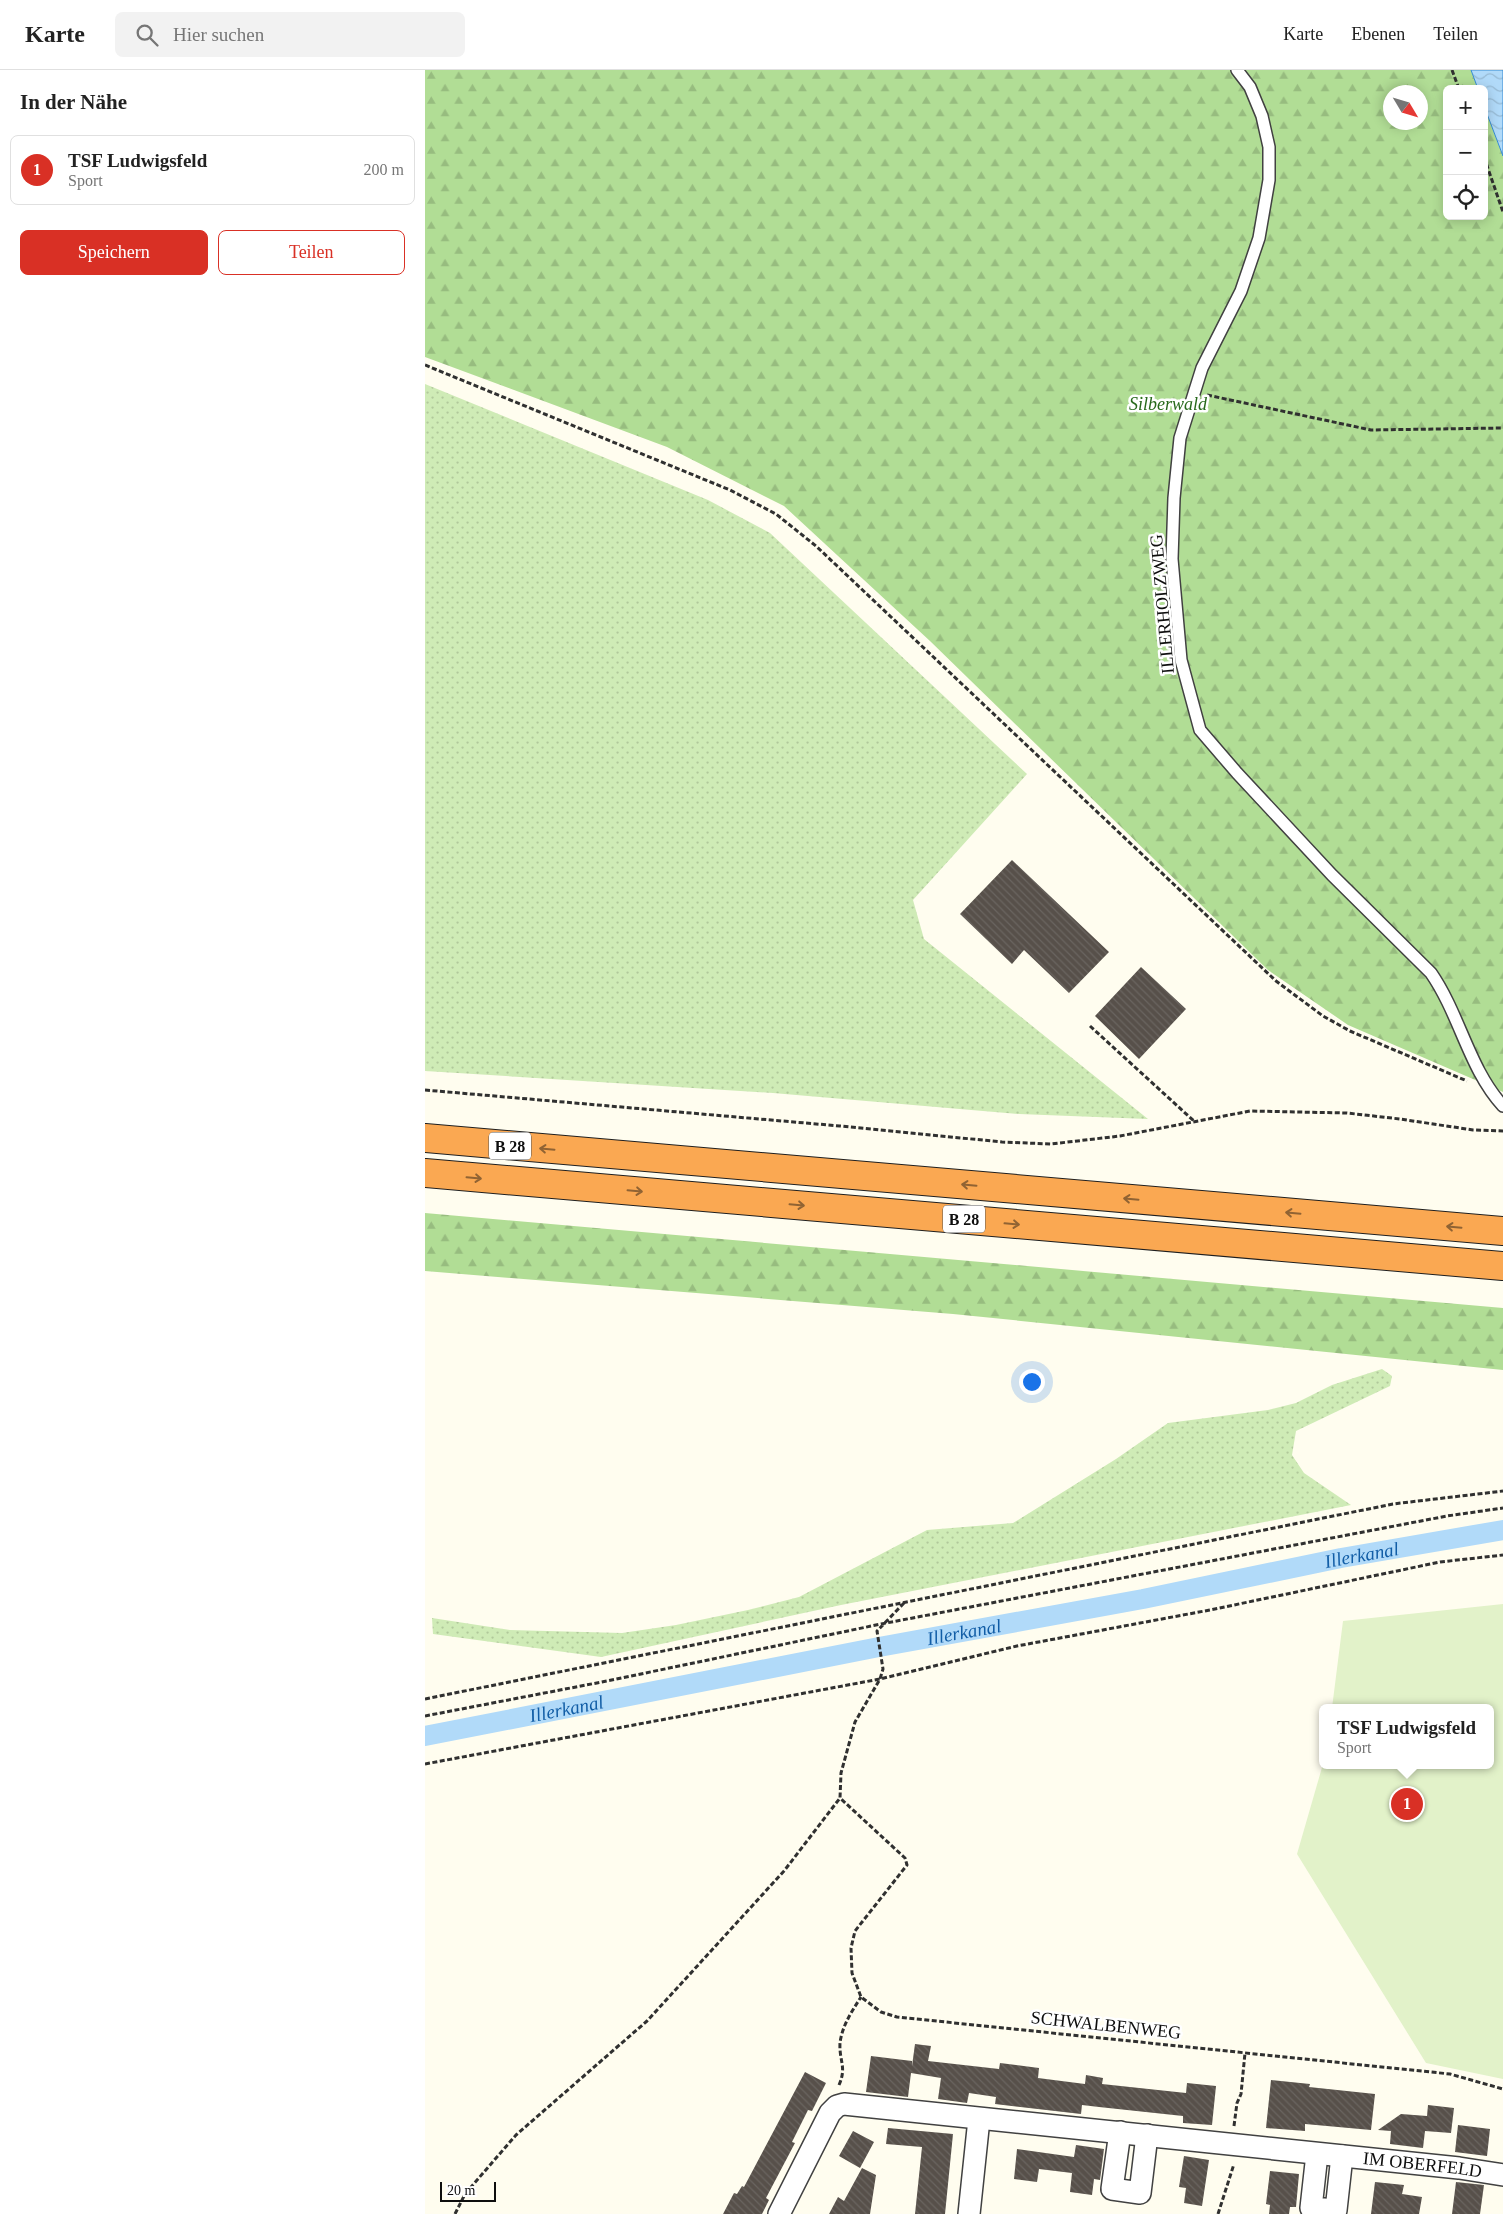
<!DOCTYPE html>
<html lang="de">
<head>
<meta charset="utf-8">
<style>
  :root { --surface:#fff; --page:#f2f2f2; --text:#222; --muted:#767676; --line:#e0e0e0; --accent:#d93025 }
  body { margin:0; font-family:"Times New Roman",serif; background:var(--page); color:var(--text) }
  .controls { position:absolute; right:15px; top:15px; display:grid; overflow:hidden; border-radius:8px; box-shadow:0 2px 12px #0003 }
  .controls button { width:45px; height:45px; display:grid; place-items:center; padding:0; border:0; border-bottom:1px solid var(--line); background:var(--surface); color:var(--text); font:25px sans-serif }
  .compass { position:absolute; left:958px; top:15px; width:45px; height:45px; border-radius:50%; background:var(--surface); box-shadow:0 2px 12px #0003; rotate:128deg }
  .scale { position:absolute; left:15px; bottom:12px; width:56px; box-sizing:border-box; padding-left:5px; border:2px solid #0e0e0e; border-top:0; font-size:14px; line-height:18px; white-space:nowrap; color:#0e0e0e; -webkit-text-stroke:4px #fff; paint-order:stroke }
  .you { position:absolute; left:606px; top:1311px; width:18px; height:18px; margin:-12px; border:4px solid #fff; border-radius:50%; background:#1a73e8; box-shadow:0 0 0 8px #1a73e833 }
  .badge { display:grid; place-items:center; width:32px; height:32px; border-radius:50%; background:var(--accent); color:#fff; font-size:16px; font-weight:700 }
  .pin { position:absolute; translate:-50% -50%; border:2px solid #fff; box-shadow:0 1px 5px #0006 }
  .popup { position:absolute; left:894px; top:1634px; width:175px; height:65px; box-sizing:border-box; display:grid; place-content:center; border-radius:8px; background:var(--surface); filter:drop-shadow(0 1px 4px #0005); font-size:16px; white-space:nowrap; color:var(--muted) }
  .popup b { font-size:19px; color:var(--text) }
  .popup::after { content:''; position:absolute; left:50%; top:100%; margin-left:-10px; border:10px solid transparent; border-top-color:var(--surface) }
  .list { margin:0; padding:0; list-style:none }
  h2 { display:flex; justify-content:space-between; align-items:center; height:65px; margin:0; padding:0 20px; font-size:21px }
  h2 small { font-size:16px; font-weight:400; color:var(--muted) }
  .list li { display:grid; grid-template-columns:32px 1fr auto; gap:15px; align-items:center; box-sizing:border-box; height:70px; margin:0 10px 10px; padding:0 10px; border:1px solid var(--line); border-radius:8px }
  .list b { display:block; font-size:19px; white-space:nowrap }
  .list p { margin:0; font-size:16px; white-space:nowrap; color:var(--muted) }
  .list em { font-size:16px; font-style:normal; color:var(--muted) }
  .actions { display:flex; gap:10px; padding:15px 20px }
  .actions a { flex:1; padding:11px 0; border:1px solid var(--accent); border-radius:8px; text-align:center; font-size:18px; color:var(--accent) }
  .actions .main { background:var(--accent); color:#fff }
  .icon { flex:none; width:28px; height:28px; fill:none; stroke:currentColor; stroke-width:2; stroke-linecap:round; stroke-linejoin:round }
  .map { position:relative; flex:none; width:1078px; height:2144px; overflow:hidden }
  header { display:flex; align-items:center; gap:30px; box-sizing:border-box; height:70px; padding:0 25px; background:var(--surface); border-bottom:1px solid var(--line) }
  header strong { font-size:24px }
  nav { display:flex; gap:28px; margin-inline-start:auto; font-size:18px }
  .search { width:350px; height:45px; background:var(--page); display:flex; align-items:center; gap:12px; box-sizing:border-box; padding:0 18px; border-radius:8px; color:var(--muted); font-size:19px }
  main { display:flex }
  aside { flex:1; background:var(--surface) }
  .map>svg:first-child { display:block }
  .grass { fill:url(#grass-dots) }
  .forest { fill:url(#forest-firs); fill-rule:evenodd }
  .pitch { fill:#e2f2c9 }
  .water { fill:url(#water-waves); stroke:#358bd3 }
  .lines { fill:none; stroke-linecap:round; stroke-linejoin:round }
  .canal { stroke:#b1daf9; stroke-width:20 }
  .building { fill:url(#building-back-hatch) }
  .lane-casing { stroke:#414141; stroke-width:14 }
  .street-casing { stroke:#414141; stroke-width:24 }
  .highway-casing { stroke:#1f1f1f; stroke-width:30 }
  .path { stroke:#303030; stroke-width:3; stroke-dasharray:5 2.5; stroke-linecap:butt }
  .lane { stroke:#fff; stroke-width:11 }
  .street { stroke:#fff; stroke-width:21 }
  .highway { stroke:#faa852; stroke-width:28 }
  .oneway { stroke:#906333 }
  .labels { text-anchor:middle; stroke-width:5; stroke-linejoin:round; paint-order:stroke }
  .shield { fill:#fff; stroke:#565656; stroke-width:1 }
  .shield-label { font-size:16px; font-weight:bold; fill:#0e0e0e }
  .park-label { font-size:18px; font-style:italic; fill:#27691b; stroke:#fff }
  .street-label { font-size:18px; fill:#0e0e0e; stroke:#fff }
  .water-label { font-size:19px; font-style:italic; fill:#115da6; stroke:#fff }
</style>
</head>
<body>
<header>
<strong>Karte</strong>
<div class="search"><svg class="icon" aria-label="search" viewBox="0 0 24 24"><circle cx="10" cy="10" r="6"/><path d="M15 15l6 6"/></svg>Hier suchen</div>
<nav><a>Karte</a><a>Ebenen</a><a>Teilen</a></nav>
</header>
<main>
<aside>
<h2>In der Nähe<small></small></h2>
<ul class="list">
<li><span class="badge">1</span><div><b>TSF Ludwigsfeld</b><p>Sport</p></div><em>200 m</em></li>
</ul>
<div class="actions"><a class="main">Speichern</a><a>Teilen</a></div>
</aside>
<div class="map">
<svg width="1078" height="2144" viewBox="0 0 1078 2144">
  <defs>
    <pattern id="grass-dots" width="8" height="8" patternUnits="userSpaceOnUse" patternTransform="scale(1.25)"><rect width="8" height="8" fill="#cfebb6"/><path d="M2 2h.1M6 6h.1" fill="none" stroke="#b1c89b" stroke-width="1.8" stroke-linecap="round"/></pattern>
    <pattern id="forest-firs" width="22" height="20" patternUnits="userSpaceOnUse" patternTransform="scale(1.25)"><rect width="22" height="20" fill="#b1dd95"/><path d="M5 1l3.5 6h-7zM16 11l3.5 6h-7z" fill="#97bc7f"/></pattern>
    <pattern id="water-waves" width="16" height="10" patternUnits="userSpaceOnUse" patternTransform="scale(1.25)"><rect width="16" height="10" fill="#b1daf9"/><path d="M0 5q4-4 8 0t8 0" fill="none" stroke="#97bad4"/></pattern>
    <pattern id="building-back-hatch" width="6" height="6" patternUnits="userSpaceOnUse" patternTransform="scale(1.25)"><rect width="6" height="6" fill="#57504a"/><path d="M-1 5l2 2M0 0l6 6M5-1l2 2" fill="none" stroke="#6a6560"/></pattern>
  </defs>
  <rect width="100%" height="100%" fill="#fffdef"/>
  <path class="grass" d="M0,314l283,116 62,33 257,241 -114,126 11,39 224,180 -129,-5 -246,-21 -348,-22z
    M957,1299l10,7 -2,10 -94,45 -4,24 12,18 47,32 -510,100 -240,52 -168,-23 -1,-16 78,12 112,3 54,-8 72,-15 51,-13 128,-67 86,-7 103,-64 52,-36 100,-13 28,-7 36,-18z"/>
  <path class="forest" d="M0,0h1046l7,19h-31v127h37v-110l19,50v936l-155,-67 -80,-55 -338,-329 -146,-135 -117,-59 -242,-90zM966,22h30v30h-30z
    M0,1143l1078,95v62l-550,-56 -528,-43z"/>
  <path class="pitch" d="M1078,1534v475l-77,-16 -129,-209 26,-90 168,1v-57h-159l11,-87z"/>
  <path class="water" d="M1046,0h32v86l-19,-50v-17h-6z"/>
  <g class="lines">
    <path class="canal" id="s1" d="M0,1666l454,-89 264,-48 198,-41 162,-28"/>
  </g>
  <path class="building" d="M587,790l97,92 -40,41 -45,-43 -12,14 -52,-50z
    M716,897l45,42 -47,50 -44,-43z
    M490,1974l16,2 -3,15 71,8 1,-6 39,5 -1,10 47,6 1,-9 17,3 -1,6 84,9 1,-10 29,3 -4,39 -29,-2v-7l-84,-9 -17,-2 -1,9 -86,-10 1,-7 -27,-4 -2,10 -29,-4 3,-21 -30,-5 -3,24 -42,-5 5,-36 41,5v5z
    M380,2002l21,11 -14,28 -4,-1 -16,32 3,1 -29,55 3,2 -7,14h-39l11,-21 3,1 5,-8 2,1z
    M846,2010l39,4 -1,3 66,7 -4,36 -66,-6v7l-39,-3z
    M1003,2035l26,3 -3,25 -26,-2 -2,17 -33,-4 1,-13 -13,-1 23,-16 26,2z
    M1033,2055l32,4 -3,27 -32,-4z
    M463,2058l65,6 -8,80h-30l7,-67 -36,-3z
    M428,2061l21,11 -14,26 -21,-12z
    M651,2075l28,4 -4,31 -6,-1 -2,16 -22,-3 2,-19 -33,-4 -2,13 -23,-3 3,-30 57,8z
    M759,2086l25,4 -7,46 -18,-3 2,-15 -7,-1z
    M437,2098l14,7 -6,39h-41l9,-17 6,4z
    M845,2101l29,3 -3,33h-6l-1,7h-20l1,-9 -4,-1z
    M950,2112l29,3 -2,9 20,3 -3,17h-48z
    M1031,2112l28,3 -4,29h-28z"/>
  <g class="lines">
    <defs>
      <path id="lane" d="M812,0l13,17 12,29 7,31v33l-10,58 -18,53 -39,77 -22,70 -6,60 -2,61 9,101 19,70 37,43 95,102 99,98c29,42 38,96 72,133"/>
      <g id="street">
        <path d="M695,2062l-8,57 28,4 7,-58"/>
        <path d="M892,2084l-6,54 25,2 6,-54"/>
        <path id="s2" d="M354,2144l51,-101 7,-7 7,-2 615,64 44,7"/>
        <path d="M544,2144l10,-95"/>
      </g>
      <path id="highway" d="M0,1068l1078,93
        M0,1103l1078,93"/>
    </defs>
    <use href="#lane" class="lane-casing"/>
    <use href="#street" class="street-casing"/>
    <use href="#highway" class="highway-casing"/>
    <path class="path" d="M1027,0l7,19
      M1059,87l19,55
      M0,295l305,125 46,24 40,32 460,435 47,35 27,15 117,50
      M782,325l164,35 132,-2
      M665,956l105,96
      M0,1020l415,36 162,16 49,2 69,-8 130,-25 97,2 53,6 73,11 30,1
      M479,1533l-27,28 6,38 -3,10 -25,43 -14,51 -1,25 65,60 2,7 -52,66 -4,17 1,25 9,24 20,15 16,5 553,57 53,15
      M0,1629l968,-195 110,-13
      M0,1646l182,-35 274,-57 566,-108 56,-8
      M0,1694l455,-85 137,-33 193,-36 230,-48 63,-7
      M414,2015c8,-18 0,-24 1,-42 2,-17 12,-32 21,-46
      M809,2056l3,-23 4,-9 4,-41
      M30,2144l10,-20 51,-59 131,-114 137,-150 56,-73
      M793,2144l16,-50"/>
    <use href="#lane" class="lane"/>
    <use href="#street" class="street"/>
    <use href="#highway" class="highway"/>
  </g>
  <defs><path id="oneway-shaft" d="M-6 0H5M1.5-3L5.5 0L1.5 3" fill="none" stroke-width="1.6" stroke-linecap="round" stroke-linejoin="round" transform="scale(1.25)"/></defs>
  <g class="oneway">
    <use href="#oneway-shaft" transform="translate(122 1079) rotate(-175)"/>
    <use href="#oneway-shaft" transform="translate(49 1108) rotate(5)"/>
    <use href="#oneway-shaft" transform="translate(544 1115) rotate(-175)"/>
    <use href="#oneway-shaft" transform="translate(210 1121) rotate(5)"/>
    <use href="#oneway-shaft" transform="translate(706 1129) rotate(-175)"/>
    <use href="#oneway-shaft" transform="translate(372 1135) rotate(5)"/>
    <use href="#oneway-shaft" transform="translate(868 1143) rotate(-175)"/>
    <use href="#oneway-shaft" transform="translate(587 1154) rotate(5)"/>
    <use href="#oneway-shaft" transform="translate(1029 1157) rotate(-175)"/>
  </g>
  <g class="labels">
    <g class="shield">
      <rect x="64" y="1062.5" width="42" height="27" rx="4"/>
      <rect x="518" y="1135.5" width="42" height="27" rx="4"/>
    </g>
    <g class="shield-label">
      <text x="85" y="1082">B 28</text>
      <text x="539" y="1155">B 28</text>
    </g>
    <g class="park-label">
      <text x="743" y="340">Silberwald</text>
    </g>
    <g class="street-label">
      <text transform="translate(737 534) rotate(-95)" y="6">ILLERHOLZWEG</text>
      <text transform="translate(681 1955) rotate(6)" y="6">SCHWALBENWEG</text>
      <text dy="6" stroke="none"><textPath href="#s2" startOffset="712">IM OBERFELD</textPath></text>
    </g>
    <g class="water-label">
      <text dy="7" stroke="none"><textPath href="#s1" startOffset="954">Illerkanal</textPath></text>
      <text dy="7" stroke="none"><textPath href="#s1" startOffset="549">Illerkanal</textPath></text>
      <text dy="7" stroke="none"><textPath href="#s1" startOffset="144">Illerkanal</textPath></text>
    </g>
  </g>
</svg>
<div class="controls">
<button>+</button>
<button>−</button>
<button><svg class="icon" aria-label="locate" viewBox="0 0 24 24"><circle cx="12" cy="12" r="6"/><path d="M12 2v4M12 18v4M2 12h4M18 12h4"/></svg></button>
</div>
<svg class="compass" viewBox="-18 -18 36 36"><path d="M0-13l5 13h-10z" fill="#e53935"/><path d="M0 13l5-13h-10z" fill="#767676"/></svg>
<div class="scale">20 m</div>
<div class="you"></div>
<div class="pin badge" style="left:982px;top:1734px">1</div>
<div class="popup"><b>TSF Ludwigsfeld</b>Sport</div>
</div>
</main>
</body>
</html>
